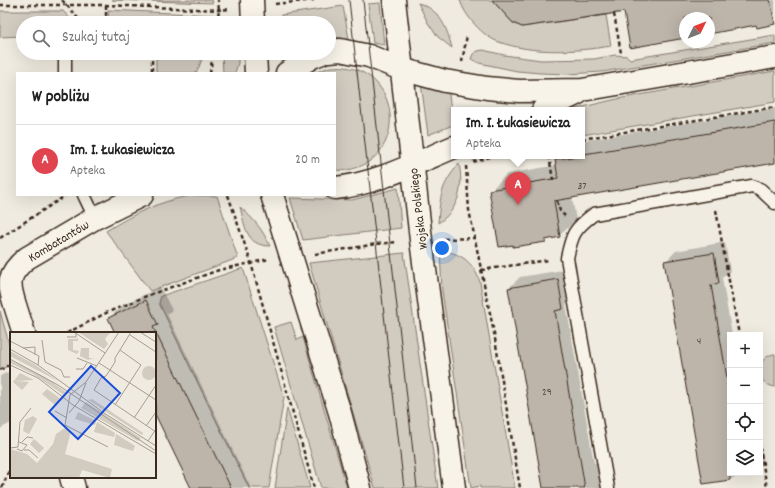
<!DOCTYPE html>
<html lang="pl">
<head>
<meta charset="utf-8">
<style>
  :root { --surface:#fff; --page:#f6f6f6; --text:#222; --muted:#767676; --line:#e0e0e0; --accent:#c8321e }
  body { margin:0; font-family:Dekko,sans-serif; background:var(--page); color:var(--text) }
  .controls { position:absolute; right:12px; bottom:12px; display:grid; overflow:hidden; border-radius:0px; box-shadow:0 4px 16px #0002 }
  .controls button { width:36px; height:36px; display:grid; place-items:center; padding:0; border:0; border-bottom:1px solid var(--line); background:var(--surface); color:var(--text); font:20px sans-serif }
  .compass { position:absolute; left:679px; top:12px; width:36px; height:36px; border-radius:50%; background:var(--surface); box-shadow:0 4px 16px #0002; rotate:47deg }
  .you { position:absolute; left:442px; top:248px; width:14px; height:14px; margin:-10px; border:3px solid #fff; border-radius:50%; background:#1a73e8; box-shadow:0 0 0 6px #1a73e833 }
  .badge { display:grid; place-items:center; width:26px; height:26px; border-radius:50%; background:var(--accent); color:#fff; font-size:13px; font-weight:700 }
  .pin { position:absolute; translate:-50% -33px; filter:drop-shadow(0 1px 2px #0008) }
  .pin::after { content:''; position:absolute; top:21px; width:14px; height:12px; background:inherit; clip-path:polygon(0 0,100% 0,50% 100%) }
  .popup { position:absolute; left:451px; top:107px; width:134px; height:52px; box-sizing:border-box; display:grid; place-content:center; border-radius:0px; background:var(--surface); filter:drop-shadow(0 1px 3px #0005); font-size:13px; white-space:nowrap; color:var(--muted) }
  .popup b { font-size:15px; color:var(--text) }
  .popup::after { content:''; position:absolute; left:50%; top:100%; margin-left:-8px; border:8px solid transparent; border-top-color:var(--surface) }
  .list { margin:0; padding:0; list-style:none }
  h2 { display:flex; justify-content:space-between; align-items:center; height:52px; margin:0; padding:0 16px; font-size:17px }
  h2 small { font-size:13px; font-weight:400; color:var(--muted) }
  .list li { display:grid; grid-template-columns:26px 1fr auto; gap:12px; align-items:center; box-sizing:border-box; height:72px; padding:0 16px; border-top:1px solid var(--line) }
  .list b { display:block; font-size:15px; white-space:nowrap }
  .list p { margin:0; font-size:13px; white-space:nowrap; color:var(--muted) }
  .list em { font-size:13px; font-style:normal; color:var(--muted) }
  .icon { flex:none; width:22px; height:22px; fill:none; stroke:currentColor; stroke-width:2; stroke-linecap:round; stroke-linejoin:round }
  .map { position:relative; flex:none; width:775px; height:488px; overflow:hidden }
  .search { position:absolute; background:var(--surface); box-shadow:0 4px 16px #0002; left:16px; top:16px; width:320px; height:44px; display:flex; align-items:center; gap:10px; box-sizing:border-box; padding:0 14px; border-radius:22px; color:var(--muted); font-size:15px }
  .panel { position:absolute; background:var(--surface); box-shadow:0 4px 16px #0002; left:16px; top:72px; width:320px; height:124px; border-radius:0px }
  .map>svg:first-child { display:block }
  .green { fill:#d1cbc0; stroke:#867a6f }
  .shadow { fill:#0003 }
  .building { fill:#bdb5aa; stroke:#3b2a1e }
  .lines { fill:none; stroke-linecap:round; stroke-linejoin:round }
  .service-casing { stroke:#3b2a1e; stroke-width:15 }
  .minor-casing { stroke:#3b2a1e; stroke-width:25 }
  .tertiary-casing { stroke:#3b2a1e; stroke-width:25 }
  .path { stroke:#3b2a1e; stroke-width:2.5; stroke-dasharray:4 3; stroke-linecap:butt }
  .service { stroke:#f7f3e8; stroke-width:12 }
  .minor { stroke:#f7f3e8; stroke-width:22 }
  .tertiary { stroke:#f7f3e8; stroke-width:22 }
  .tram { stroke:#3b2a1e; stroke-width:1 }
  .labels { text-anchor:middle; stroke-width:3; stroke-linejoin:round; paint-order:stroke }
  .number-label { font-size:11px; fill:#5c4d41 }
  .street-label { font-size:13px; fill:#3b2a1e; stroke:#f7f3e8 }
  .inset-road { fill:none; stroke:#a79e92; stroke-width:1 }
  .view { fill:#1d4ed8; fill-opacity:0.15; stroke:#1d4ed8; stroke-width:2 }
  .inset-edge { fill:none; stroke:#3b2a1e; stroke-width:2 }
</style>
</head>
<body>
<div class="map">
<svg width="775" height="488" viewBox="0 0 775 488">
  <rect width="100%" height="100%" fill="#efebe0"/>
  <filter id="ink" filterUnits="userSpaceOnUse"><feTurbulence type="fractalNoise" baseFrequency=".025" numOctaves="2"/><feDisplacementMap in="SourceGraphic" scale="8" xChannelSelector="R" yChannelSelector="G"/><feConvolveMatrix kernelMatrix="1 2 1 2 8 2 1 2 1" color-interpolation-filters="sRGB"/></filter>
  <g filter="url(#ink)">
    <path class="green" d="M112,0h100l1,3z
      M460,0h32l21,23 9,4 84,-12 5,31c-36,6 -78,8 -112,-4 -16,-5 -35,-27 -39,-42z
      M380,3l4,42 -11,-2 -5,-39z
      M418,3c22,6 29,25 34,45l-14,-11 -10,-14z
      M343,6l6,33 -20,-2v-14h-48v-8z
      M108,10l105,5 -1,8h-103z
      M0,11h63l11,12h-51v13l-23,1z
      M775,35v8l-144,24 -29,5 -34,2 -28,-1 -23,-2 -38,-8 -8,-4 2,-5 5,-3 5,-1 21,5 37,5 53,-1 21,-4 12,1 3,3z
      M156,53h48l-5,14 -3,6h-40z
      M222,53h16v10l-3,10h-12z
      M330,67c5,0 10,-1 15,0 59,8 61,94 2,103 -4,1 -8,0 -12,0v-97h-21z
      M775,71v31l-193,33v-25h-12l47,-11z
      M421,83l27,5 5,37 -25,10z
      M459,164c5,22 0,46 -21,59 2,-27 3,-38 21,-59z
      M398,188l3,40 -98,12 -13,-42 62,2z
      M193,195l24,1 21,62 -88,33 -44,-60c29,-18 54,-30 87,-36z
      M240,207c13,11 23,23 30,39 -24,0 -25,-20 -30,-39z
      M440,251c21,1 33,11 40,31l35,206h-35v-2l-9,2 -29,-197z
      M404,253l34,235h-63l-66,-225z
      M243,268l41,129 -15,91h-20l-90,-185 2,-7z
      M0,311l11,40v13l-11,6z
      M291,322l6,18 6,-3 44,151h-26l-47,-161z
      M773,354h2v33c-20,-3 -21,-27 -2,-33z
      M287,408l23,80h-35z"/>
    <path class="shadow" d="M493,0h282v23l-18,1 -48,9v-15h-24v19l-60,-24 -103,13z
      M775,108v54l-203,35 4,23 -17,16 -11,2 -3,3 -55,-50 17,-17 50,-9 -1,-5 3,-4h23v-15z
      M725,242l5,29 -8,7 10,57h-2v138h24l-2,2 -48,8 -39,-221 11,-11z
      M569,269l5,28 -8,8 28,158 8,-1 5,26h-63l-35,-200 11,-11z
      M160,287l12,23 -5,4 84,174h-59l-37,-76v-79h-39l-7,-15 14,-13z
      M8,372l3,6v45l-11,6v-53z
      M760,443l4,20 -4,4z"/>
    <path class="building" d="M492,0h278l5,24 -18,4 -1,-3 -47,9v-16h-24v20l-55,10 -6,-36 -102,15 -9,-4z
      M775,122v41l-221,38 6,36 -15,3 1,2 -33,5v-2l-14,2 -10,-57 69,-12 -3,-19 27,-3 2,-2z
      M714,253l5,30 -8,2 19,110v85l-27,4 -39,-223z
      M558,279l5,30 -8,2 30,177h-42l-35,-200z
      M146,300l12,25 -5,2 78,161h-40l-36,-74v-81h-40l-7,-15z"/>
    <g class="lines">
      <defs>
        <path id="service" d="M65,53v20
          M84,195l11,23
          M608,488l-41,-230c5,-24 7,-29 27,-44l158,-28 8,3 15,14"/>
        <path id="minor" d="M24,333c-3,-9 -6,-18 -9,-28 -7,-22 -8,-31 12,-47l68,-40 47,-23
          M71,477l3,11"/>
        <path id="tertiary" d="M252,0l1,23
          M394,0l27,240 33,248
          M329,51l11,-1 29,6 32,13 44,12 42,7 32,3 63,-1 193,-33
          M255,53l1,20
          M287,73l25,-16 10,-4
          M543,110l35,-17
          M335,188c41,-4 81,-25 119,-41
          M272,195l68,218 20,75"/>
      </defs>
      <use href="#service" class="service-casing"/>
      <use href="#minor" class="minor-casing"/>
      <use href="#tertiary" class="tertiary-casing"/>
      <path class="path" d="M62,0l20,23
        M275,4l39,-4
        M0,5h106l113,5 11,-1
        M614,14l7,39
        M106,23v-18
        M217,23l2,-13 -1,-10
        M152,53v20
        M462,62l5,-27
        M210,73l3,-20
        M582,139l193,-32
        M549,156l4,24
        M473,162l20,-6
        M466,166l3,44 25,123 26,155
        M228,195l23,68 63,225
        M557,201l3,10 5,5
        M716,210l23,125
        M0,238l65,-42
        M444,239l30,-1
        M315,254l62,-10 20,-2
        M481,270l68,-10
        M67,333l39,-20 43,-18 70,-25 50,-11
        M0,370l11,-6
        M760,447l7,41
        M2,488l9,-22"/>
      <use href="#service" class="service"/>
      <use href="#minor" class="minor"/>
      <use href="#tertiary" class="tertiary"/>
      <path class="tram" d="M349,0l38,341 17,147
        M363,0l54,488"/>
    </g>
  </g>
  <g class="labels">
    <g class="number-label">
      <text x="582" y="189">37</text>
      <text x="699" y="344">4</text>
      <text x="547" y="395">29</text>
    </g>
    <g class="street-label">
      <text transform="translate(417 209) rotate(-97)" y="5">Wojska Polskiego</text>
      <text transform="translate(58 240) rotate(-31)" y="5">Kombatantów</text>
    </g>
  </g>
  <g transform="translate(10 332)">
    <rect width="146" height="146" fill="#efebe0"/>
    <path d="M68,0h31l1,1 -5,6 3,5 -4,5zM68,5v4h-5v9l6,1 -2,3 -9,-4v-11h9zM71,16h8v10h5l-6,2 -8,-4zM0,19l24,13 26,18 -50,-26zM0,28l35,17 21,15 -2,3 -31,-21 -23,-11zM132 41a7 7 0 1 1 14 0a7 7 0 1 1-14 0ZM10,41l14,7 -19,1 14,1 -7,8 -9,-8zM37,57l14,10 -6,6 -13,-11zM82,67l51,34 -1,2 -54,-35zM76,70l55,36 -3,3 -57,-33zM68,80l18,9 -1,4 -20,-6zM23,84l4,3 -8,15 -6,-3 2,-11zM87,90l18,11 -1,4 -20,-5zM55,96l6,3 -6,23 47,15 -2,9 -28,-8 -3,8h-69v-29l17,5 10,9 16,-19 3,-10zM106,102l19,12 -2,5 -19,-6zM24,107l10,9 -5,5 -9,-9z" fill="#d1cbc0"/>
    <path class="inset-road" d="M0,0v9l29,15 -1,9M64,0l31,21M121,0l-16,26v4l-5,8 -4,6 -5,2 -7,12 62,42M130,0l16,10M120,3l26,17M57,5h9v-4M32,8l3,22 16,8 3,7h6M13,16l12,-1v8M0,17l28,16 66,48 52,33M67,26l20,8M0,27l48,26 98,66M89,31l57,37M0,33l28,13 35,27 83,49M66,37h7l4,-6M105,73l26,-40 -21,-15M45,79l12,7M59,81l10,-12 7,-18M124,86l22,-33M136,94l10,-14M138,109l8,-12M12,110l5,-5 6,1M98,115l-43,-22 5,-30 16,-13 33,-50M0,116l8,-1 2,-25 11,-14M7,117l5,2 5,-6 -8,-3M14,118h5l9,8"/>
    <path class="view" d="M81,34l29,27 -42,46 -29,-27z"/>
    <rect width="146" height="146" class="inset-edge"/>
  </g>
</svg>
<div class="controls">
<button>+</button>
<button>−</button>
<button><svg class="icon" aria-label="locate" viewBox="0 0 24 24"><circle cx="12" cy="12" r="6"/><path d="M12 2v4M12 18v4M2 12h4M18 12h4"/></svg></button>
<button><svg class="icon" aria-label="layers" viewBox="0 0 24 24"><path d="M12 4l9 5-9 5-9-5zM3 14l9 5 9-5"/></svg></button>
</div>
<svg class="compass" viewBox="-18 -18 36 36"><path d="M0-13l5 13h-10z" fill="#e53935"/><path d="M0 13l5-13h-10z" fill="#767676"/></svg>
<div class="you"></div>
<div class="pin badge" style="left:518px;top:205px;background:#e0444e">A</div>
<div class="popup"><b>Im. I. Łukasiewicza</b>Apteka</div>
<div class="search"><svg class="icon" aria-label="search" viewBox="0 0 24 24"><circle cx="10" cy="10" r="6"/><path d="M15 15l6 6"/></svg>Szukaj tutaj</div>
<section class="panel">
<h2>W pobliżu<small></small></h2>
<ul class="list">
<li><span class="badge" style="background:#e0444e">A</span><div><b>Im. I. Łukasiewicza</b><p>Apteka</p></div><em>20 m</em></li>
</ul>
</section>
</div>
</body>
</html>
